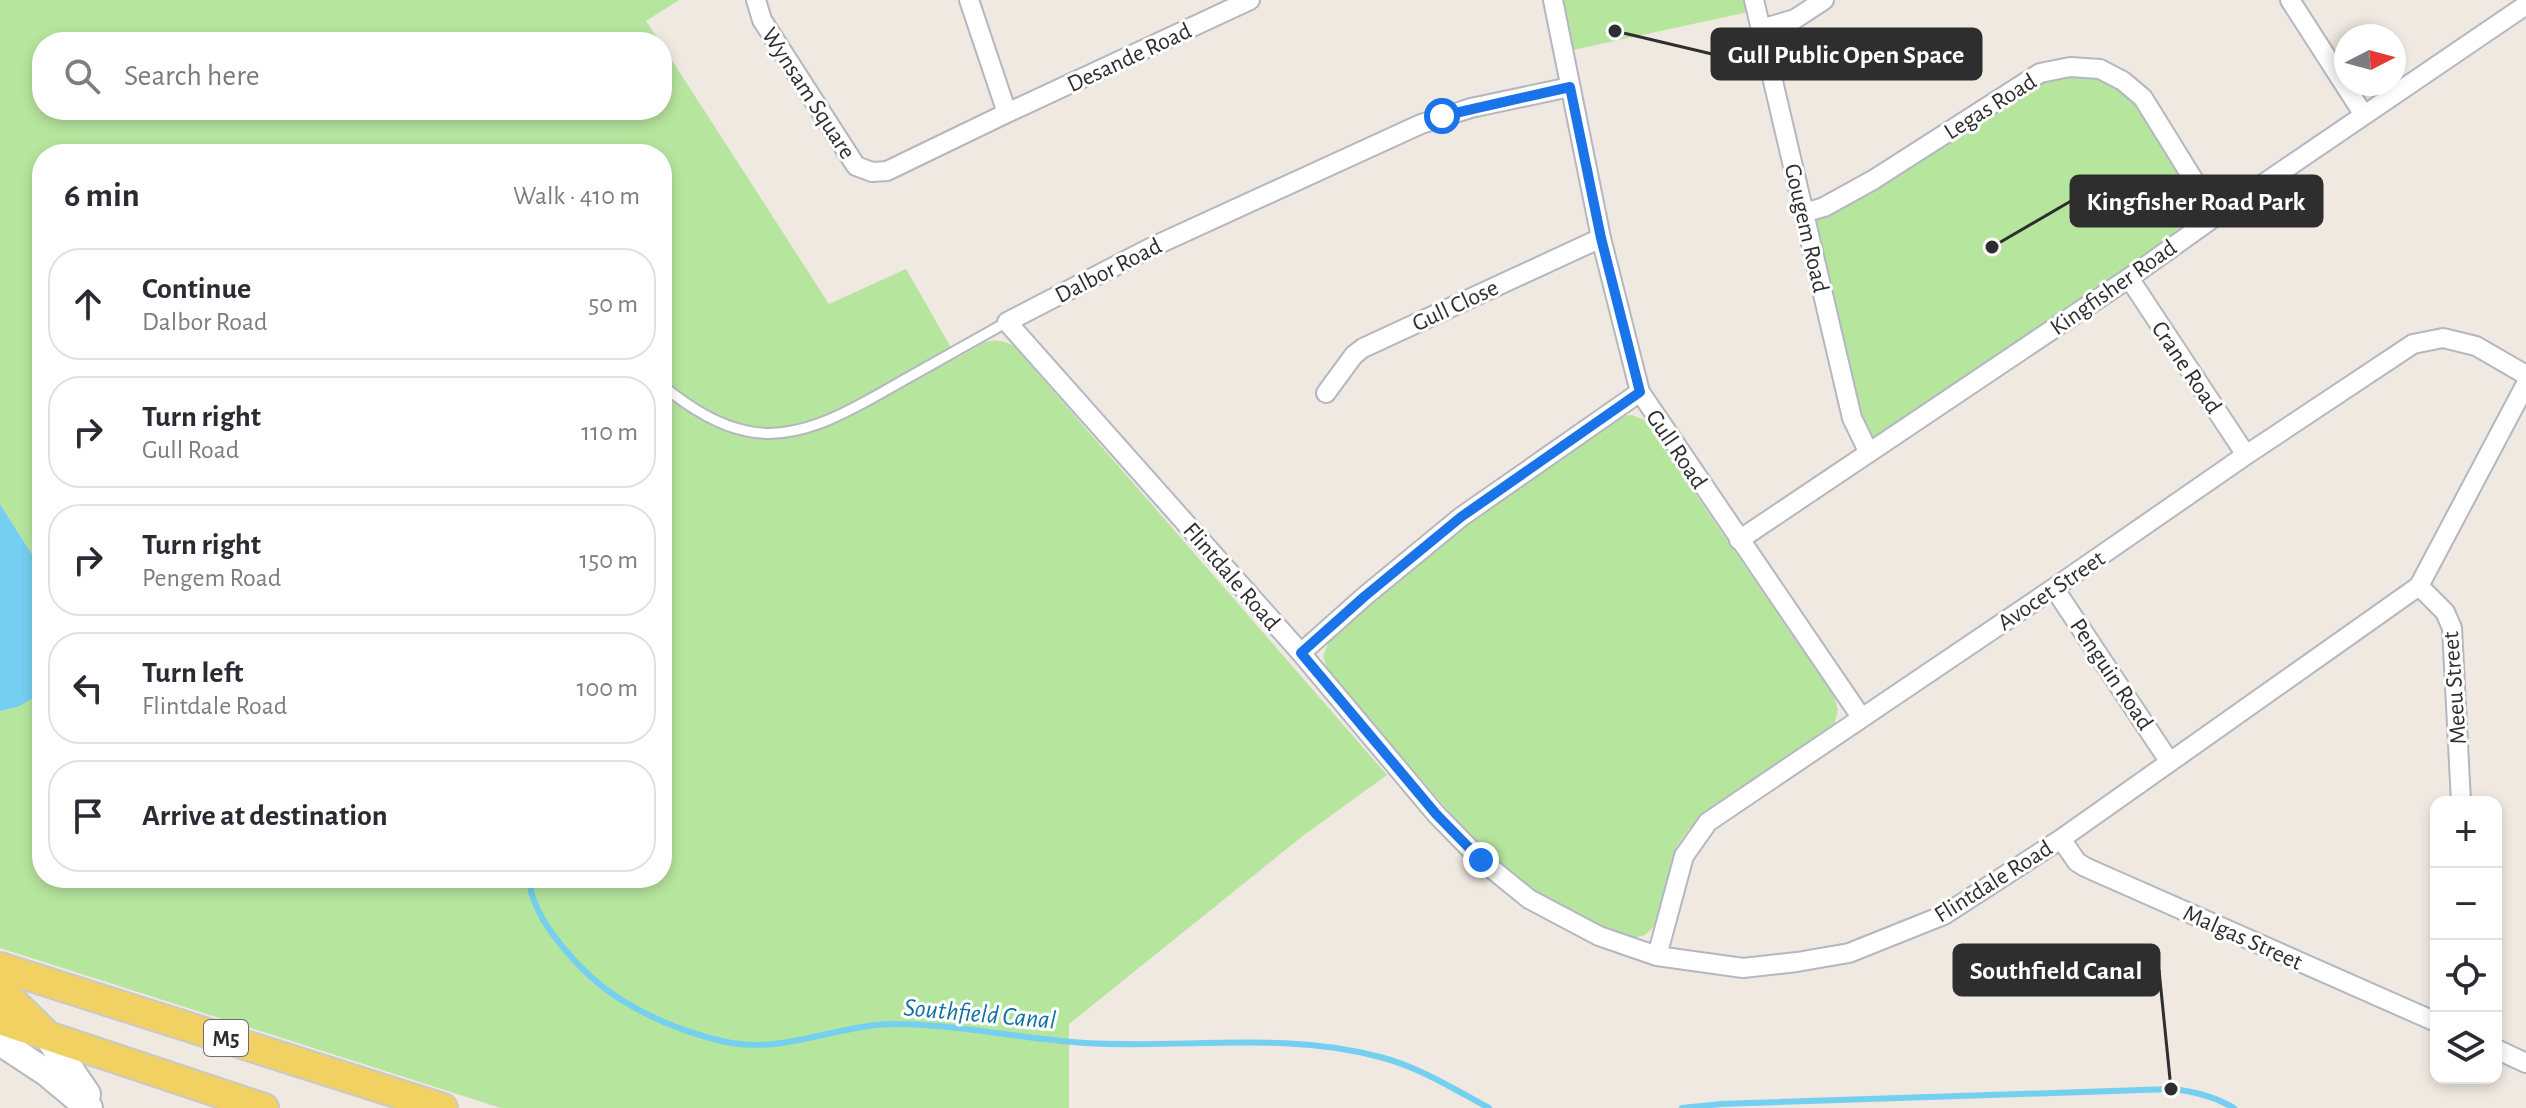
<!DOCTYPE html>
<html lang="en">
<head>
<meta charset="utf-8">
<style>
  :root { --surface:#fff; --page:#f7f7f7; --text:#2b2b33; --muted:#7c7c81; --line:#e1e1e2 }
  body { margin:0; font-family:"Alegreya Sans",sans-serif; background:var(--page); color:var(--text) }
  .controls { position:absolute; right:24px; bottom:24px; display:grid; overflow:hidden; border-radius:16px; box-shadow:0 4px 12px #0003 }
  .controls button { width:72px; height:72px; display:grid; place-items:center; padding:0; border:0; border-bottom:2px solid var(--line); background:var(--surface); color:var(--text); font:40px sans-serif }
  .compass { position:absolute; left:2334px; top:24px; width:72px; height:72px; border-radius:50%; background:var(--surface); box-shadow:0 4px 12px #0003; rotate:84deg }
  .stop { position:absolute; width:24px; height:24px; margin:-18px; border:6px solid #1a73e8; border-radius:50%; background:#fff }
  .stop.end { background:#1a73e8; border-color:#fff; box-shadow:0 2px 8px #0008 }
  .list { margin:0; padding:0; list-style:none }
  h2 { display:flex; justify-content:space-between; align-items:center; height:104px; margin:0; padding:0 32px; font-size:34px }
  h2 small { font-size:26px; font-weight:400; color:var(--muted) }
  .list li { display:grid; grid-template-columns:52px 1fr auto; gap:24px; align-items:center; box-sizing:border-box; height:112px; margin:0 16px 16px; padding:0 16px; border:2px solid var(--line); border-radius:32px }
  .list b { display:block; font-size:30px; white-space:nowrap }
  .list p { margin:0; font-size:26px; white-space:nowrap; color:var(--muted) }
  .list em { font-size:26px; font-style:normal; color:var(--muted) }
  .icon { flex:none; width:44px; height:44px; fill:none; stroke:currentColor; stroke-width:2; stroke-linecap:round; stroke-linejoin:round }
  .map { position:relative; flex:none; width:2526px; height:1108px; overflow:hidden }
  .search { position:absolute; background:var(--surface); box-shadow:0 4px 12px #0003; left:32px; top:32px; width:640px; height:88px; display:flex; align-items:center; gap:20px; box-sizing:border-box; padding:0 28px; border-radius:32px; color:var(--muted); font-size:30px }
  .panel { position:absolute; background:var(--surface); box-shadow:0 4px 12px #0003; left:32px; top:144px; width:640px; height:744px; border-radius:32px }
  .map>svg:first-child { display:block }
  .green { fill:#b6e59e }
  .water { fill:#75cff0 }
  .lines { fill:none; stroke-linecap:round; stroke-linejoin:round }
  .stream { stroke:#75cff0; stroke-width:6 }
  .lane-casing { stroke:#b4b7c1; stroke-width:13 }
  .street-casing { stroke:#b4b7c1; stroke-width:22 }
  .secondary-casing { stroke:#b4b7c1; stroke-width:30 }
  .primary-casing { stroke:#c9c9c9; stroke-width:32 }
  .lane { stroke:#fff; stroke-width:9 }
  .street { stroke:#fff; stroke-width:18 }
  .secondary { stroke:#fff; stroke-width:26 }
  .primary { stroke:#f2d163; stroke-width:28 }
  .route { stroke:#1a73e8; stroke-width:10 }
  .labels { text-anchor:middle; stroke-width:6; stroke-linejoin:round; paint-order:stroke }
  .shield { fill:#fff; stroke:#6d6d6d; stroke-width:2 }
  .shield-label { font-size:22px; font-weight:bold; fill:#2e2e2e }
  .street-label { font-size:24px; fill:#2e2e2e; stroke:#fff }
  .water-label { font-size:26px; font-style:italic; fill:#0d6fa3; stroke:#fff }
  .leader { fill:none; stroke:#2e2e2e; stroke-width:3 }
  .callout-dot { fill:#2e2e2e; stroke:#fff; stroke-width:3 }
  .callout { fill:#2e2e2e; stroke:#2e2e2e; stroke-width:3 }
  .callout-label { font-size:26px; text-anchor:middle; font-weight:bold; fill:#fff }
</style>
</head>
<body>
<div class="map">
<svg width="2526" height="1108" viewBox="0 0 2526 1108">
  <rect width="100%" height="100%" fill="#efe9e1"/>
  <path class="green" d="M0,0h679l-33,21 14,21h-618v68h620v-65l167,259 77,-35 51,89c23,-12 31,-25 57,-12l373,429 -83,60 -235,189v84h-568l-501,-160v-237l18,-4 24,-14v185h620v-724h-620v439l-4,-2 -5,-35 -33,-52z
    M1563,0h182l3,12 -175,38z
    M2070,67l53,14 93,135 -347,237 -65,-240 236,-140z
    M1632,415l12,5 4,5 186,271 4,14 -5,19 -129,86 -15,14 -12,17 -23,80 -9,9 -12,3 -30,-10 -60,-31 -52,-41 -23,-23 -139,-159 -6,-18 7,-17 115,-97 55,-43 120,-83z"/>
  <path class="water" d="M0,504l33,52 5,34 4,3v100l-24,14 -18,4z"/>
  <g class="lines">
    <path class="stream" d="M529,878c2,43 56,99 91,121 32,20 70,35 106,43 56,12 111,-17 167,-18 65,0 128,15 192,19 98,6 198,-12 295,14 39,10 74,32 109,51
      M1682,1108l39,-4 450,-15c23,2 43,7 63,19"/>
    <defs>
      <path id="lane" d="M662,385c24,20 54,40 85,46 57,13 117,-29 164,-55 32,-18 64,-36 96,-54"/>
      <path id="street" d="M756,0l6,20 94,146 16,6 15,-1 120,-58 243,-113
        M969,0l38,113
        M1553,0l48,238 39,154 221,325
        M1754,0l98,418 17,35
        M2290,0l74,115
        M1761,29l34,-10 29,-19
        M1570,87l-99,21 -50,16 -271,124 -143,74 294,331 135,161 45,46 48,39 70,37 58,20 86,12 54,-6 52,-9 95,-38 117,-76 358,-253 107,-202
        M1804,213l20,-6 49,-27 167,-107 30,-6 30,2 23,12 20,17 73,118
        M2129,278l117,177
        M1326,393l28,-38 9,-7 238,-110
        M1739,540l390,-262 87,-62 310,-211
        M2419,586l26,26 7,16 9,174
        M2054,588l115,173
        M1301,653l64,-57 96,-79 179,-125
        M2061,839l16,23 8,5 351,155
        M1657,956l27,-100 24,-34 346,-234 192,-133 167,-111 30,-6 33,8 50,29
        M2496,1049l30,14"/>
      <path id="secondary" d="M46,1034l41,60
        M0,1042l47,31 42,35"/>
      <path id="primary" d="M0,967l443,141
        M0,989l46,45
        M0,1020l264,88"/>
    </defs>
    <use href="#lane" class="lane-casing"/>
    <use href="#street" class="street-casing"/>
    <use href="#secondary" class="secondary-casing"/>
    <use href="#primary" class="primary-casing"/>
    <use href="#lane" class="lane"/>
    <use href="#street" class="street"/>
    <use href="#secondary" class="secondary"/>
    <use href="#primary" class="primary"/>
  </g>
  <g class="lines">
    <path class="route" d="M1442,116l128,-29 31,151 39,154 -179,125 -96,79 -64,57 135,161 45,46"/>
  </g>
  <g class="labels">
    <rect class="shield" x="204" y="1020" width="44" height="36" rx="6"/>
    <g class="shield-label">
      <text x="226" y="1046">M5</text>
    </g>
    <g class="street-label">
      <text transform="translate(1129 57) rotate(-25)" y="8">Desande Road</text>
      <text transform="translate(809 93) rotate(57)" y="8">Wynsam Square</text>
      <text transform="translate(1990 106) rotate(-32)" y="8">Legas Road</text>
      <text transform="translate(1807 228) rotate(77)" y="8">Gougem Road</text>
      <text transform="translate(1108 270) rotate(-27)" y="8">Dalbor Road</text>
      <text transform="translate(2113 287) rotate(-35)" y="8">Kingfisher Road</text>
      <text transform="translate(1455 305) rotate(-25)" y="8">Gull Close</text>
      <text transform="translate(2187 367) rotate(56)" y="8">Crane Road</text>
      <text transform="translate(1677 449) rotate(56)" y="8">Gull Road</text>
      <text transform="translate(1232 576) rotate(49)" y="8">Flintdale Road</text>
      <text transform="translate(2051 590) rotate(-34)" y="8">Avocet Street</text>
      <text transform="translate(2112 674) rotate(56)" y="8">Penguin Road</text>
      <text transform="translate(2454 688) rotate(-94)" y="8">Meeu Street</text>
      <text transform="translate(1993 881) rotate(-32)" y="8">Flintdale Road</text>
      <text transform="translate(2243 937) rotate(24)" y="8">Malgas Street</text>
    </g>
    <g class="water-label">
      <text transform="translate(980 1013) rotate(5)" y="9">Southfield Canal</text>
    </g>
  </g>
  <path class="leader" d="M1615 31L1712 54M1992 247L2071 201M2171 1089L2159 970"/>
  <g class="callout-dot">
    <circle cx="1615" cy="31" r="8"/>
    <circle cx="1992" cy="247" r="8"/>
    <circle cx="2171" cy="1089" r="8"/>
  </g>
  <g class="callout">
    <rect x="1712" y="29" width="269" height="50" rx="8"/>
    <rect x="2071" y="176" width="251" height="50" rx="8"/>
    <rect x="1954" y="945" width="205" height="50" rx="8"/>
  </g>
  <g class="callout-label">
    <text x="1846" y="63">Gull Public Open Space</text>
    <text x="2196" y="210">Kingfisher Road Park</text>
    <text x="2056" y="979">Southfield Canal</text>
  </g>
</svg>
<div class="controls">
<button>+</button>
<button>−</button>
<button><svg class="icon" aria-label="locate" viewBox="0 0 24 24"><circle cx="12" cy="12" r="6"/><path d="M12 2v4M12 18v4M2 12h4M18 12h4"/></svg></button>
<button><svg class="icon" aria-label="layers" viewBox="0 0 24 24"><path d="M12 4l9 5-9 5-9-5zM3 14l9 5 9-5"/></svg></button>
</div>
<svg class="compass" viewBox="-18 -18 36 36"><path d="M0-13l5 13h-10z" fill="#e53935"/><path d="M0 13l5-13h-10z" fill="#7c7c81"/></svg>
<div class="stop" style="left:1442px;top:116px"></div>
<div class="stop end" style="left:1481px;top:860px"></div>
<div class="search"><svg class="icon" aria-label="search" viewBox="0 0 24 24"><circle cx="10" cy="10" r="6"/><path d="M15 15l6 6"/></svg>Search here</div>
<section class="panel">
<h2>6 min<small>Walk · 410 m</small></h2>
<ul class="list">
<li><svg class="icon" aria-label="ahead" viewBox="0 0 24 24"><path d="M12 20V5M6 11l6-6 6 6"/></svg><div><b>Continue</b><p>Dalbor Road</p></div><em>50 m</em></li>
<li><svg class="icon" aria-label="right" viewBox="0 0 24 24"><path d="M7 20v-9h11M14 6l5 5-5 5"/></svg><div><b>Turn right</b><p>Gull Road</p></div><em>110 m</em></li>
<li><svg class="icon" aria-label="right" viewBox="0 0 24 24"><path d="M7 20v-9h11M14 6l5 5-5 5"/></svg><div><b>Turn right</b><p>Pengem Road</p></div><em>150 m</em></li>
<li><svg class="icon" aria-label="left" viewBox="0 0 24 24"><path d="M17 20v-9H6M10 6l-5 5 5 5"/></svg><div><b>Turn left</b><p>Flintdale Road</p></div><em>100 m</em></li>
<li><svg class="icon" aria-label="arrive" viewBox="0 0 24 24"><path d="M6 21V4h12l-3 4 3 4H6"/></svg><div><b>Arrive at destination</b></div></li>
</ul>
</section>
</div>
</body>
</html>
